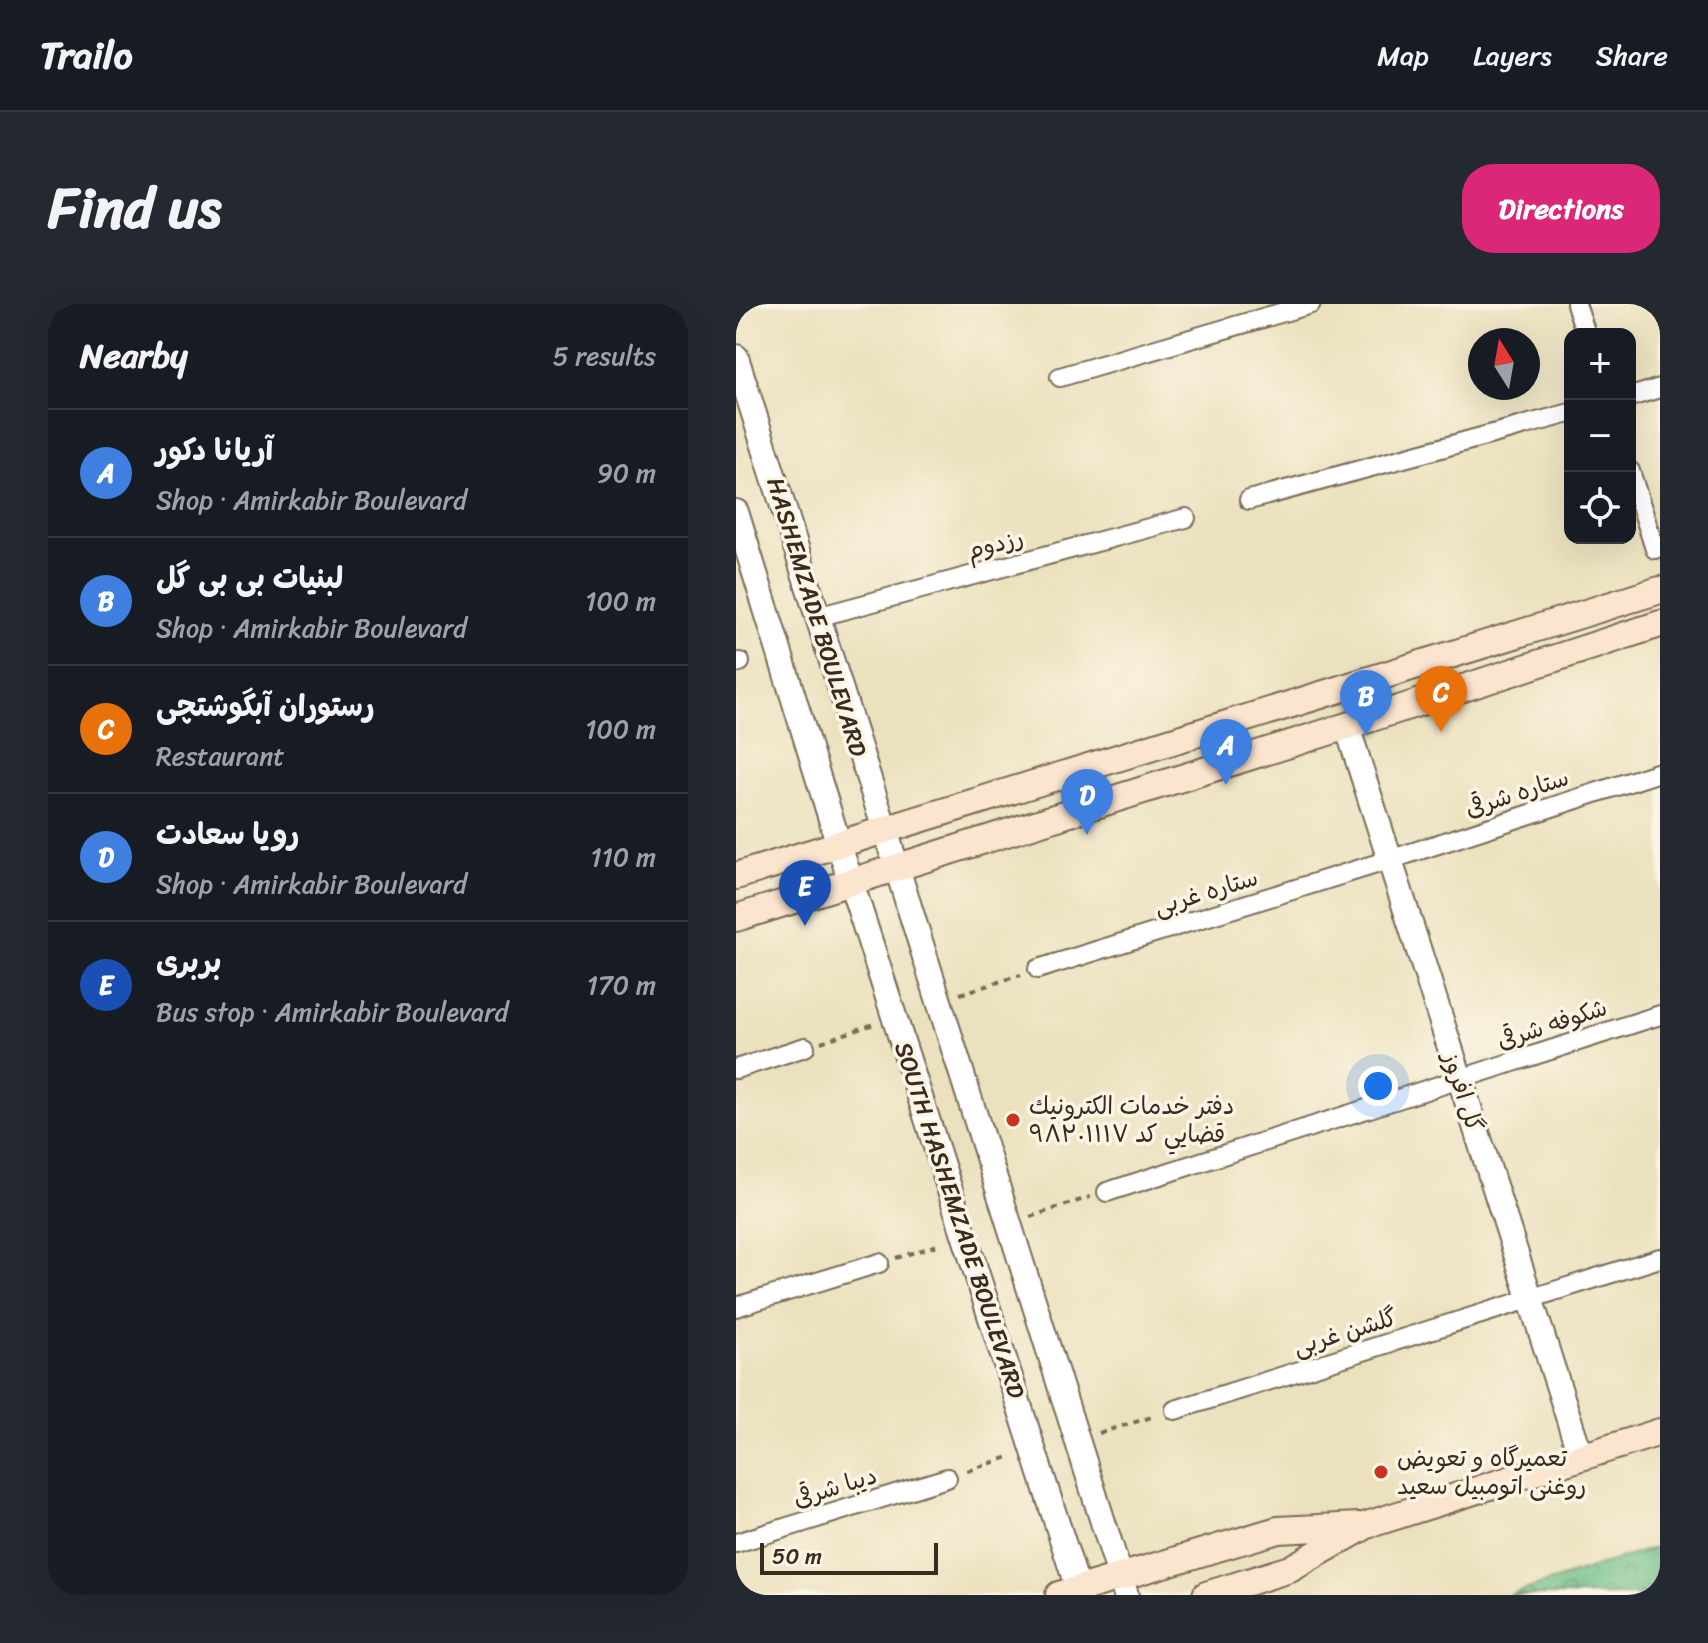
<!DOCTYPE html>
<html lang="en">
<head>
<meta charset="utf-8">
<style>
  :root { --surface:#171b24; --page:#242831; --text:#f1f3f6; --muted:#9ea1a6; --line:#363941; --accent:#db2777 }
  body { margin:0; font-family:Sriracha,"Playpen Sans Arabic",sans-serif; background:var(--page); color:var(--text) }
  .controls { position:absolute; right:24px; top:24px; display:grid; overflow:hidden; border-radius:16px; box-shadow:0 8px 32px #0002 }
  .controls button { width:72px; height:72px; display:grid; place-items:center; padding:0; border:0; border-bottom:2px solid var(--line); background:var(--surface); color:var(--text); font:40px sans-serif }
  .compass { position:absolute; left:732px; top:24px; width:72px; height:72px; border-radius:50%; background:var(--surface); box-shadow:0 8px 32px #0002; rotate:349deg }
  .scale { position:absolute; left:24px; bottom:20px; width:178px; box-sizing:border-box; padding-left:8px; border:4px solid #3b2a1e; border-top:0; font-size:22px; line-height:28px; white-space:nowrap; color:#3b2a1e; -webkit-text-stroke:6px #fcf5e5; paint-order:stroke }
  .you { position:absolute; left:642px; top:782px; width:28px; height:28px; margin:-20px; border:6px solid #fff; border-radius:50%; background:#1a73e8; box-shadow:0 0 0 12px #1a73e833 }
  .badge { display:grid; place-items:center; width:52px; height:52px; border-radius:50%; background:var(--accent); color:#fff; font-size:26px; font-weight:700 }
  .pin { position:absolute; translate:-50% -66px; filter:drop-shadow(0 2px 4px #0008) }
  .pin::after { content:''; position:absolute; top:42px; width:28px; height:24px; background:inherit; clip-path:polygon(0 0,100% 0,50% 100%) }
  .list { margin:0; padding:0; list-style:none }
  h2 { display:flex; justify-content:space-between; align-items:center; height:104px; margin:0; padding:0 32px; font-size:34px }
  h2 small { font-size:26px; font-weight:400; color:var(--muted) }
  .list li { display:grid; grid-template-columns:52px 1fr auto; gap:24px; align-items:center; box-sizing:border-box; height:128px; padding:0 32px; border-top:2px solid var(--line) }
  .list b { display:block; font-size:30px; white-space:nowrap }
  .list p { margin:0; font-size:26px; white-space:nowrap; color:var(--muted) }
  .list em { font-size:26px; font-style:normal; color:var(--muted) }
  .icon { flex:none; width:44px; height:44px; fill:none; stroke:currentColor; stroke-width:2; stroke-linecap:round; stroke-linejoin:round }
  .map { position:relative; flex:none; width:924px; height:1291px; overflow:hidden; border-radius:32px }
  header { display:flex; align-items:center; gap:48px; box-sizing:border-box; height:112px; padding:0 40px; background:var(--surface); border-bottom:2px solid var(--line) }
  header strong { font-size:38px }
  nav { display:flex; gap:44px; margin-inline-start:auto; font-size:28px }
  .intro { display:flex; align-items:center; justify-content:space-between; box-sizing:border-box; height:192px; padding:0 48px }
  h1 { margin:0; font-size:56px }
  .button { padding:20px 36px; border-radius:32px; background:var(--accent); color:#fff; font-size:28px; font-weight:700 }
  main { display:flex; gap:48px; padding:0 48px }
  aside { flex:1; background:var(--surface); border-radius:32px; box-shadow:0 8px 32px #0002 }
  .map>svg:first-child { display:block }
  .forest { fill:url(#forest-crowns); stroke:#547454; stroke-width:2 }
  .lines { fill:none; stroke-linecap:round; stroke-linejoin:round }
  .minor-casing { stroke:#796a56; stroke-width:22 }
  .tertiary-casing { stroke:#796a56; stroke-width:28 }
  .secondary-casing { stroke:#796a56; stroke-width:30 }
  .path { stroke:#796a56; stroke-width:4; stroke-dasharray:6 6; stroke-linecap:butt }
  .minor { stroke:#fff; stroke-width:18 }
  .tertiary { stroke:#fff; stroke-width:24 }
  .secondary { stroke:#fce5cf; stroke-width:26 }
  .poi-dot { fill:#c8321e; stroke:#fcf5e5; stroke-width:3 }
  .labels { text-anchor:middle; stroke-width:7; stroke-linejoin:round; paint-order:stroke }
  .street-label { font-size:24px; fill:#3b2a1e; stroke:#fcf5e5 }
  .poi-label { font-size:24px; fill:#3b2a1e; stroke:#fcf5e5; text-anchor:start }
</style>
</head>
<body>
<header>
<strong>Trailo</strong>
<nav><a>Map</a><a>Layers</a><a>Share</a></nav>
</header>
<div class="intro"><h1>Find us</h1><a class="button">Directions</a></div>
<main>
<aside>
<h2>Nearby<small>5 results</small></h2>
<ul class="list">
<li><span class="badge" style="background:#3f7fe0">A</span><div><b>آریانا دکور</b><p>Shop · Amirkabir Boulevard</p></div><em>90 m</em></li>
<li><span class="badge" style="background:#3f7fe0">B</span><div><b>لبنیات بی بی گل</b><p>Shop · Amirkabir Boulevard</p></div><em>100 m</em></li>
<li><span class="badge" style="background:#e8710a">C</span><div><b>رستوران آبگوشتچی</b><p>Restaurant</p></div><em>100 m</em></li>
<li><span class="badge" style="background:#3f7fe0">D</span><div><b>رویا سعادت</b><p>Shop · Amirkabir Boulevard</p></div><em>110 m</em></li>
<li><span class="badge" style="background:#1a4fb4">E</span><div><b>بربری</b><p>Bus stop · Amirkabir Boulevard</p></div><em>170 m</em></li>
</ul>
</aside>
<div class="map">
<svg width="924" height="1291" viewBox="0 0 924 1291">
  <defs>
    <pattern id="forest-crowns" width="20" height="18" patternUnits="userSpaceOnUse" patternTransform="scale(2)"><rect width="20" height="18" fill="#6ebe89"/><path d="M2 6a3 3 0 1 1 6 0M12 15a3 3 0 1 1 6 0" fill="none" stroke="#5c9b6f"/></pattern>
  </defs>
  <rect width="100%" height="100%" fill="#fcf5e5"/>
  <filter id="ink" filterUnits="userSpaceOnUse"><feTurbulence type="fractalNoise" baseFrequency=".0125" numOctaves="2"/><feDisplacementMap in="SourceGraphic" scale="16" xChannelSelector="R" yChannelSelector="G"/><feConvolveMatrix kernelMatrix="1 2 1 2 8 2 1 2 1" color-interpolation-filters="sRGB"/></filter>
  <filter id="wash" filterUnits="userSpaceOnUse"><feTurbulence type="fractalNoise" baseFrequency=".006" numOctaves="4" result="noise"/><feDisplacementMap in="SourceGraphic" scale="32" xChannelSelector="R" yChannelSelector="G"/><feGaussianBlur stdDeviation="1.8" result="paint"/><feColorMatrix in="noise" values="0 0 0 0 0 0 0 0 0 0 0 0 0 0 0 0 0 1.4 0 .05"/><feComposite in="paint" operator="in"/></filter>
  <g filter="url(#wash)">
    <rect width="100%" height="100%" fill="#ebe1be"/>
    <path class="forest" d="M924,1242v49h-151z"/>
  </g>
  <g filter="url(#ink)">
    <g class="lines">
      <defs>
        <path id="minor" d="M840,0l10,30
          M324,73l251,-73
          M894,93l30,-9
          M894,167l25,78
          M513,196l321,-87
          M81,313l369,-99
          M0,359l4,-1
          M302,665l351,-109 271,-88
          M0,765l69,-22
          M371,888l553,-177
          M0,1003l143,-44
          M439,1106l485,-152
          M0,1239l211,-65"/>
        <path id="tertiary" d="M0,53l390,1238
          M0,208l103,333 241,750
          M611,422l234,731"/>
        <path id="secondary" d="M0,572l924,-286
          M0,614l611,-192 313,-102
          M323,1291l219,-65 81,-4
          M470,1291l84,-26 77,-44 293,-93"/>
      </defs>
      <use href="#minor" class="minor-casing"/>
      <use href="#tertiary" class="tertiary-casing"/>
      <use href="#secondary" class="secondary-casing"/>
      <path class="path" d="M224,690l61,-19
        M85,738l53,-18
        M294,913l60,-20
        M160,954l45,-14
        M363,1129l56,-17
        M231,1167l45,-15"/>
      <use href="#minor" class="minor"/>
      <use href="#tertiary" class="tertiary"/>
      <use href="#secondary" class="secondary"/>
    </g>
  </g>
  <g class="poi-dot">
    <circle cx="277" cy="816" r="8"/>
    <circle cx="645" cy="1168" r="8"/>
  </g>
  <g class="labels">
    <g class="street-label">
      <text transform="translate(259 240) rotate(-15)" y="8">رزدوم</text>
      <text transform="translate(81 313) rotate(73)" y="8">HASHEMZADE BOULEVARD</text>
      <text transform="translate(781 489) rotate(-18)" y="8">ستاره شرقی</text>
      <text transform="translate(470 588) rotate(-17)" y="8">ستاره غربی</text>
      <text transform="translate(816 720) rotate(-18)" y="8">شکوفه شرقی</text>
      <text transform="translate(727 788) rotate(72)" y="8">گل افروز</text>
      <text transform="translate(224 916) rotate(72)" y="8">SOUTH HASHEMZADE BOULEVARD</text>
      <text transform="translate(609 1028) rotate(-17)" y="8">گلشن غربی</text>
      <text transform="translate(99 1183) rotate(-17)" y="8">دیبا شرقی</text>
    </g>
    <g class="poi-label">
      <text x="293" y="810">دفتر خدمات الكترونيك<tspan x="293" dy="28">قضايي كد ٩٨٣٠١١١٧</tspan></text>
      <text x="661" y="1162">تعمیرگاه و تعویض<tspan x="661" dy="28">روغنی اتومبیل سعید</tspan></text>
    </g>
  </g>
</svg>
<div class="controls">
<button>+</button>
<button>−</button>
<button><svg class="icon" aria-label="locate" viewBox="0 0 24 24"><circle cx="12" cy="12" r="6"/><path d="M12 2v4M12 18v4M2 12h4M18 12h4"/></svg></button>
</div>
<svg class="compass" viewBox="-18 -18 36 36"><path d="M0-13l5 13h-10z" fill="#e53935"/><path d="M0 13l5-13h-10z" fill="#9ea1a6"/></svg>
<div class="scale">50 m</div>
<div class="you"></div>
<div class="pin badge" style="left:490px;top:481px;background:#3f7fe0">A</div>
<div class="pin badge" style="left:630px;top:432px;background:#3f7fe0">B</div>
<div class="pin badge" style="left:705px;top:428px;background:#e8710a">C</div>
<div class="pin badge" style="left:351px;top:531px;background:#3f7fe0">D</div>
<div class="pin badge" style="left:69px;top:622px;background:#1a4fb4">E</div>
</div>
</main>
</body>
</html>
